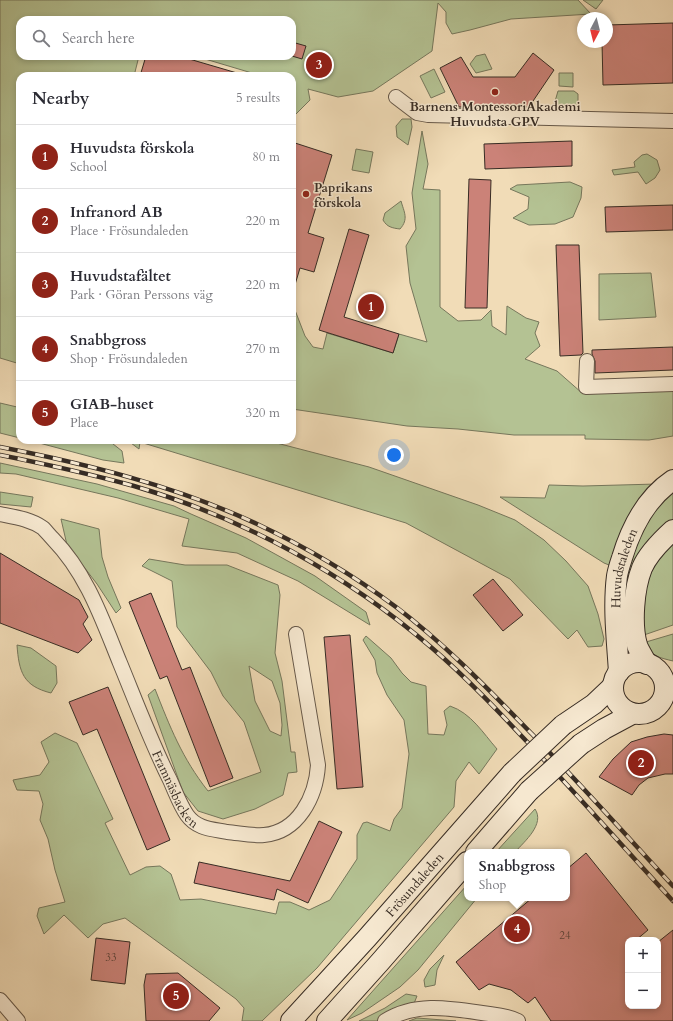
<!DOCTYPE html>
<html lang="en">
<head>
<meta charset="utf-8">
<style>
  :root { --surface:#fff; --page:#f7f7f7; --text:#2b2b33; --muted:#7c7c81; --line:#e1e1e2; --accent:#8f2418 }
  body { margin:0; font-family:Cardo,serif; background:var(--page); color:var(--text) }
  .controls { position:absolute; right:12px; bottom:12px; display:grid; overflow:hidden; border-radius:8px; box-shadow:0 2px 6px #0003 }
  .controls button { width:36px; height:36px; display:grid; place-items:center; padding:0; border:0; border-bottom:1px solid var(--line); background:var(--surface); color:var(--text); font:20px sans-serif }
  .compass { position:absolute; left:577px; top:12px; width:36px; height:36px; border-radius:50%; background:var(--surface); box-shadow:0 2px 6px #0003; rotate:187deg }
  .you { position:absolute; left:394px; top:455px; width:14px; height:14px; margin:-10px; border:3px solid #fff; border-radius:50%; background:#1a73e8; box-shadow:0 0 0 6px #1a73e833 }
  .badge { display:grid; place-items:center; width:26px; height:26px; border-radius:50%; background:var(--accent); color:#fff; font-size:13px; font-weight:700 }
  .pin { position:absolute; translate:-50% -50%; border:2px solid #fff; box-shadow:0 1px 4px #0006 }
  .popup { position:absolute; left:464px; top:849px; width:106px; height:52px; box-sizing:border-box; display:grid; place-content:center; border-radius:8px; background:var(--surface); filter:drop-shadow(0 1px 3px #0005); font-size:13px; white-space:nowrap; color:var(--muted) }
  .popup b { font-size:15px; color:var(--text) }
  .popup::after { content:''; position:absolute; left:50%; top:100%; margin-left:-8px; border:8px solid transparent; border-top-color:var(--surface) }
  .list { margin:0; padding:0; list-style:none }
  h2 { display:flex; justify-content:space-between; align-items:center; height:52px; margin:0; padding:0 16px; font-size:17px }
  h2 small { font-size:13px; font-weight:400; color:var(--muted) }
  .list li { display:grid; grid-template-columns:26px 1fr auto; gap:12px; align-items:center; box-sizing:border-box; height:64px; padding:0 16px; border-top:1px solid var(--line) }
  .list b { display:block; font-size:15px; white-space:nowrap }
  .list p { margin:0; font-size:13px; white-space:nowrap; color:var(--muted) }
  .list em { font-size:13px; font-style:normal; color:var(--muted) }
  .icon { flex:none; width:22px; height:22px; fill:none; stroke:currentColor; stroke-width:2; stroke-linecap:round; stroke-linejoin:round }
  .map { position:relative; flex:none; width:673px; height:1021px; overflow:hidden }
  .search { position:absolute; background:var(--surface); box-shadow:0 2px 6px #0003; left:16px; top:16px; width:280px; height:44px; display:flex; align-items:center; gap:10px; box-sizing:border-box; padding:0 14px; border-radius:12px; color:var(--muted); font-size:15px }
  .panel { position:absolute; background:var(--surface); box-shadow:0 2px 6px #0003; left:16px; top:72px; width:280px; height:372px; border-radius:12px }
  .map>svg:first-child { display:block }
  .green { fill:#b4c293; stroke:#76775c; fill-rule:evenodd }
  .building { fill:#cb8278; stroke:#372c24 }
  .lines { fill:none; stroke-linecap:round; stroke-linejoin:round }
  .street-casing { stroke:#665849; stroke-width:16 }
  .secondary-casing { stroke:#372c24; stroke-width:22 }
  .street { stroke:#f6e8d0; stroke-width:14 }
  .secondary { stroke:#f6e8d0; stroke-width:20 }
  .rail-casing { stroke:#372c24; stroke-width:4.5 }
  .rail { stroke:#f6e8d0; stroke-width:3; stroke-dasharray:9; stroke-linecap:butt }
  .secondary-bridge-casing { stroke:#372c24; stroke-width:22; stroke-linecap:butt }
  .secondary-bridge { stroke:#f6e8d0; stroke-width:20 }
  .poi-dot { fill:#8f2418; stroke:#f6e8d0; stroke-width:1.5 }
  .labels { text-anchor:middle; stroke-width:3; stroke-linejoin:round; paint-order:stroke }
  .number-label { font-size:11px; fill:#5c4239 }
  .poi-label { font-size:13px; font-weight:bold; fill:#372c24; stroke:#f6e8d0 }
  .street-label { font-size:13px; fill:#372c24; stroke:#f6e8d0 }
</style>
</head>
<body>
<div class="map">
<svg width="673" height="1021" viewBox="0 0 673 1021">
  <rect width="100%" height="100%" fill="#f1dcb7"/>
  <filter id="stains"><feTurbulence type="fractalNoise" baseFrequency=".005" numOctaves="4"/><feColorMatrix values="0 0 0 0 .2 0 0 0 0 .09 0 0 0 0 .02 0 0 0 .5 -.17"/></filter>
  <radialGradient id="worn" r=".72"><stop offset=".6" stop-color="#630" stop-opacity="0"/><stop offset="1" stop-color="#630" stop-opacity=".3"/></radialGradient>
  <path class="green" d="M0,0h578l13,14 -80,5 -41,11 -18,4 -6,-11v-11l-8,-9 -6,48 -59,40 -35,6 -30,-8 2,11 -18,18v-42h-30l-67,-20h97v-36h-272v36h119l-5,20h-114v288l-20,-6z
    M583,0h20l-7,9z
    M485,54l7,15 -16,4 -6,-9 6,-8z
    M434,69l11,23 -14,6 -11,-22z
    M559,73h14v14l-14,-1z
    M558,91h16l4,3v14l-1,4 -11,1 -12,-8z
    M402,119h9l1,8 -4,18 -11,-8 -1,-11z
    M422,131l6,33 -5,25 17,1v117l18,14 23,-1 10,-10 1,16 14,9 1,-29 19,12 13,4 -4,11 5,13 -15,13 32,12 25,22 91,-4v47l-24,4 -64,-1v-4h-71l-56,-6 -51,-3 -115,-17v-103l1,-1 12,31 8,11 10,2 4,-16 66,20 6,-19 28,8 -17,-59 -4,-37 10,-17 -4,-36z
    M356,149l17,3 -4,21 -17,-3z
    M647,154l10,6 3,10 -5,8 -9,6 -8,-12 -24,3 -2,-5 23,-3 -1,-5 8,-7z
    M570,182l12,5 -1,11 -8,19 -18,7 -26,1 -16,-7 15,-9 1,-12 -19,-8 7,-4z
    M401,201c3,11 8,18 -1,28 -8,-1 -13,-2 -17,-9l2,-7z
    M651,273l5,44 -57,3v-46z
    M0,403l17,4 3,2v29l-20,-5z
    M28,440h80l14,11 2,12 -21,-3z
    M127,440h138l104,27 109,38 37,15 29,20 22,21 22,25 10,28 6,25 -2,7 -14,1 -11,-17 -9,9 -58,-60 -104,-56 -266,-81 -1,7z
    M0,463l97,21 77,22 17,8 55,24 69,38 51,36 4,13 -72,-44 -61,-28 -55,-7 7,-27 -71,-21 -102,-24 -16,-1z
    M657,484l-44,77 -4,4 -5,-2 -104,-66 45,1 4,-13 34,1z
    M673,489v32l-51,99 -1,-32 21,-63z
    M0,492l33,5 -2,10 -31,-3z
    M61,519l38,10 3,28 6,20 13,31 -5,5 -19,-29 -30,-39z
    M673,542v83l-29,10c-3,-25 0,-52 13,-74 5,-7 11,-13 16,-19z
    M149,559l36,6h42l51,20 2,10 -5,58 7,28 9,71h4l2,20 -9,1 -5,22 -28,14 -32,10 -25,-8 -15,-19 -35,-97 7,-6c15,38 27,69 53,102l53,-19 -17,-50 -21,-26 -12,-24 -34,-45 -5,-46 -30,-15zM249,666l23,15 8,22 2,22 -1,11 -11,-5 -15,-30z
    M673,634v27c-12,-3 -25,-5 -27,-19z
    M366,636l25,22 11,15 9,9 15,4 2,48 16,1 3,-10 -3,-14 6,-5c21,7 33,27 47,43l-18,25 -10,-12 -13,19 -2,26 -137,161 -55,53h-20l2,-13 -8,-9 -111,-81 -22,6 -15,14 -24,-23 -20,19 -7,-18 2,-8 26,-6 -10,-32 -7,-31 -8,-19 3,-16 -4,-13 -22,-1 -4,-10 27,-5 9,-13 -8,-20 14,-9 22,10 36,76 -8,4 25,52 16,-8 14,-1 11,8 9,26 21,-1 75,15 3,-12h11l19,8 21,-10 27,-41v-24l6,-12 4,-1 23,9 4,-12 8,-11 7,-54 -5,-34 -17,-25 -10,-22 -2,-13 -12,-20z
    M17,645l14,3 25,18 1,17 -6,10c-28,-7 -32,-21 -34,-48z
    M535,809c10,15 -10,32 -20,43h-19z
    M467,885v13h10l-59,72 -18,17 -38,26 -15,7z
    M444,955l-7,15 -2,15 -10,2 -1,-7 6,-11z
    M406,994l11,2 -4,10 -32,12 -4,3h-18l26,-13z
    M417,1018l39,3h-47z"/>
  <path class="building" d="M673,23v60l-70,2 -1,-43h5v-17z
    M292,42l14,4 -4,13 -10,-3z
    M533,53l21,17 -25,37h-70l-19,-39 21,-11 12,20h42z
    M146,56h33l58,17v3h-66l-9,-3 -1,3h-21z
    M572,141v25l-87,3 -1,-25z
    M292,142l40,13 -24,78 16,5 -10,34 -14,-4 -6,20 -2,-1z
    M469,179l22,1 -4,128h-22z
    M673,205v25l-67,2 -1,-25z
    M349,229l20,6 -25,82 55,17 -6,19 -74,-23z
    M556,245h23l4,108 -2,2 -21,1z
    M673,347v23l-78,3v-12l-3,-7v-4z
    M0,553l79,47 9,17 -5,7 9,16 -14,13 -78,-30z
    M493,579l30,36 -20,16 -30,-36z
    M151,593l31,77 8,-3 43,111 -23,9 -43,-111 -7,3 -31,-77z
    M350,635l13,152 -26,2 -13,-152z
    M108,687l62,153 -23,10 -50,-121 -14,6 -14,-33z
    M664,734l9,1v39h-8l-17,4 -9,7 -7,10 -33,-18 14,-18 18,-17 16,-5z
    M319,821l23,11 -34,71 -31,-14 -3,11 -80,-17 5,-21 91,19z
    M586,853l62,77 -12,10h-8v66h30v-64l15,-12v91h-122l-16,-24 -7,6 -17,-13 -22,-6 -10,6 -23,-28 76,-64h35v-29z
    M96,938l34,4 -5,42 -34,-4z
    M178,973l42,35 -11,13h-63l-2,-36 2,-11z"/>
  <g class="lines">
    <defs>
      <g id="street">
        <path d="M396,97l21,16 11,2 245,6"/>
        <path d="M587,361l-1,26 87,-3"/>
        <path id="s1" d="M0,514c15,3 30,5 43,14 3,3 7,8 10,11 34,35 49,80 67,124 16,39 31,79 50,117 5,11 10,25 17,35 10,14 25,14 40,17 12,1 25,4 37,3 34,-3 52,-38 54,-70l-22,-131"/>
        <path d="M0,1000l18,21"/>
        <path d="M385,1021c30,-19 64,-13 97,-8 12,2 25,2 36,8"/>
      </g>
      <g id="secondary">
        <circle cx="639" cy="688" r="26"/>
        <path d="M647,664c-3,-6 -8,-13 -10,-19 -6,-21 -3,-57 5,-77 6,-14 20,-28 31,-38"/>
        <path id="s2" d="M619,672c-2,-31 -6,-65 -2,-96 1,-6 3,-12 5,-18 9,-30 24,-60 51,-78"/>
        <path d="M563,725l31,-21 18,-17"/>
        <path d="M581,744l23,-15 28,-15"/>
        <path d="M476,852l53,-61"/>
        <path id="s3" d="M291,1021l76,-83 145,-165"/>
        <path d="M327,1021l53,-59 87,-100"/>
      </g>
    </defs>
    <use href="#street" class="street-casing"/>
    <use href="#secondary" class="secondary-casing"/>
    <use href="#street" class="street"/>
    <use href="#secondary" class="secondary"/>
    <defs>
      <path id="rail" d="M0,447c87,17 176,39 257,77 49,23 96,51 139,83 49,37 93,83 136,127 48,50 94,101 141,152
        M0,455c45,9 90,19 134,31 109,32 212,88 298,162 36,31 68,65 100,99 48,51 94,103 141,154"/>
    </defs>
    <use href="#rail" class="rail-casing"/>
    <use href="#rail" class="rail"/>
    <defs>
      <path id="secondary-bridge" d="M512,773l51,-48
        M529,791l52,-47"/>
    </defs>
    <use href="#secondary-bridge" class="secondary-bridge-casing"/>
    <use href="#secondary-bridge" class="secondary-bridge"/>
  </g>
  <g class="poi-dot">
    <circle cx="495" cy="92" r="4"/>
    <circle cx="306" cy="194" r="4"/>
  </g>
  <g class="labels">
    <g class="number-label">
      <text x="565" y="939">24</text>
      <text x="111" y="961">33</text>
    </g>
    <g class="poi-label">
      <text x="495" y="111">Barnens MontessoriAkademi<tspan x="495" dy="15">Huvudsta GPV</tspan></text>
      <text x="314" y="192" text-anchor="start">Paprikans<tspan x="314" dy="15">förskola</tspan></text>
    </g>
    <g class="street-label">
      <text dy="5" stroke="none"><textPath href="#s2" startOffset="105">Huvudstaleden</textPath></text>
      <text dy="5" stroke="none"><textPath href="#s1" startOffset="340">Framnäsbacken</textPath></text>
      <text dy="5" stroke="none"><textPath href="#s3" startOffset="184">Frösundaleden</textPath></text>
    </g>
  </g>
  <rect width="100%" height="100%" filter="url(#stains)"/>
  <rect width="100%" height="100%" fill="url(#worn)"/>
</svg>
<div class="controls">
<button>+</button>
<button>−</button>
</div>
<svg class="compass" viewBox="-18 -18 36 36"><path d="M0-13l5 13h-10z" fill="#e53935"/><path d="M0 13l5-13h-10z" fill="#7c7c81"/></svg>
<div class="you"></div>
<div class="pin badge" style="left:371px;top:307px">1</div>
<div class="pin badge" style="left:641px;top:763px">2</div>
<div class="pin badge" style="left:319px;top:65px">3</div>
<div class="pin badge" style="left:517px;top:929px">4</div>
<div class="popup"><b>Snabbgross</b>Shop</div>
<div class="pin badge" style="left:176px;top:996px">5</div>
<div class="search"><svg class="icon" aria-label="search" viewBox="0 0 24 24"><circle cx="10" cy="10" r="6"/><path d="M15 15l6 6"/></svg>Search here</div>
<section class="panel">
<h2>Nearby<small>5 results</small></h2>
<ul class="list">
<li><span class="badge">1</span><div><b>Huvudsta förskola</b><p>School</p></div><em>80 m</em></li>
<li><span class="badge">2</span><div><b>Infranord AB</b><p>Place · Frösundaleden</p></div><em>220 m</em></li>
<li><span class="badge">3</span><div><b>Huvudstafältet</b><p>Park · Göran Perssons väg</p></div><em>220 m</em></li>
<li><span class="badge">4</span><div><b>Snabbgross</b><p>Shop · Frösundaleden</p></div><em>270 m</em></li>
<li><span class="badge">5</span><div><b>GIAB-huset</b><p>Place</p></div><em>320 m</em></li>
</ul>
</section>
</div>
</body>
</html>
